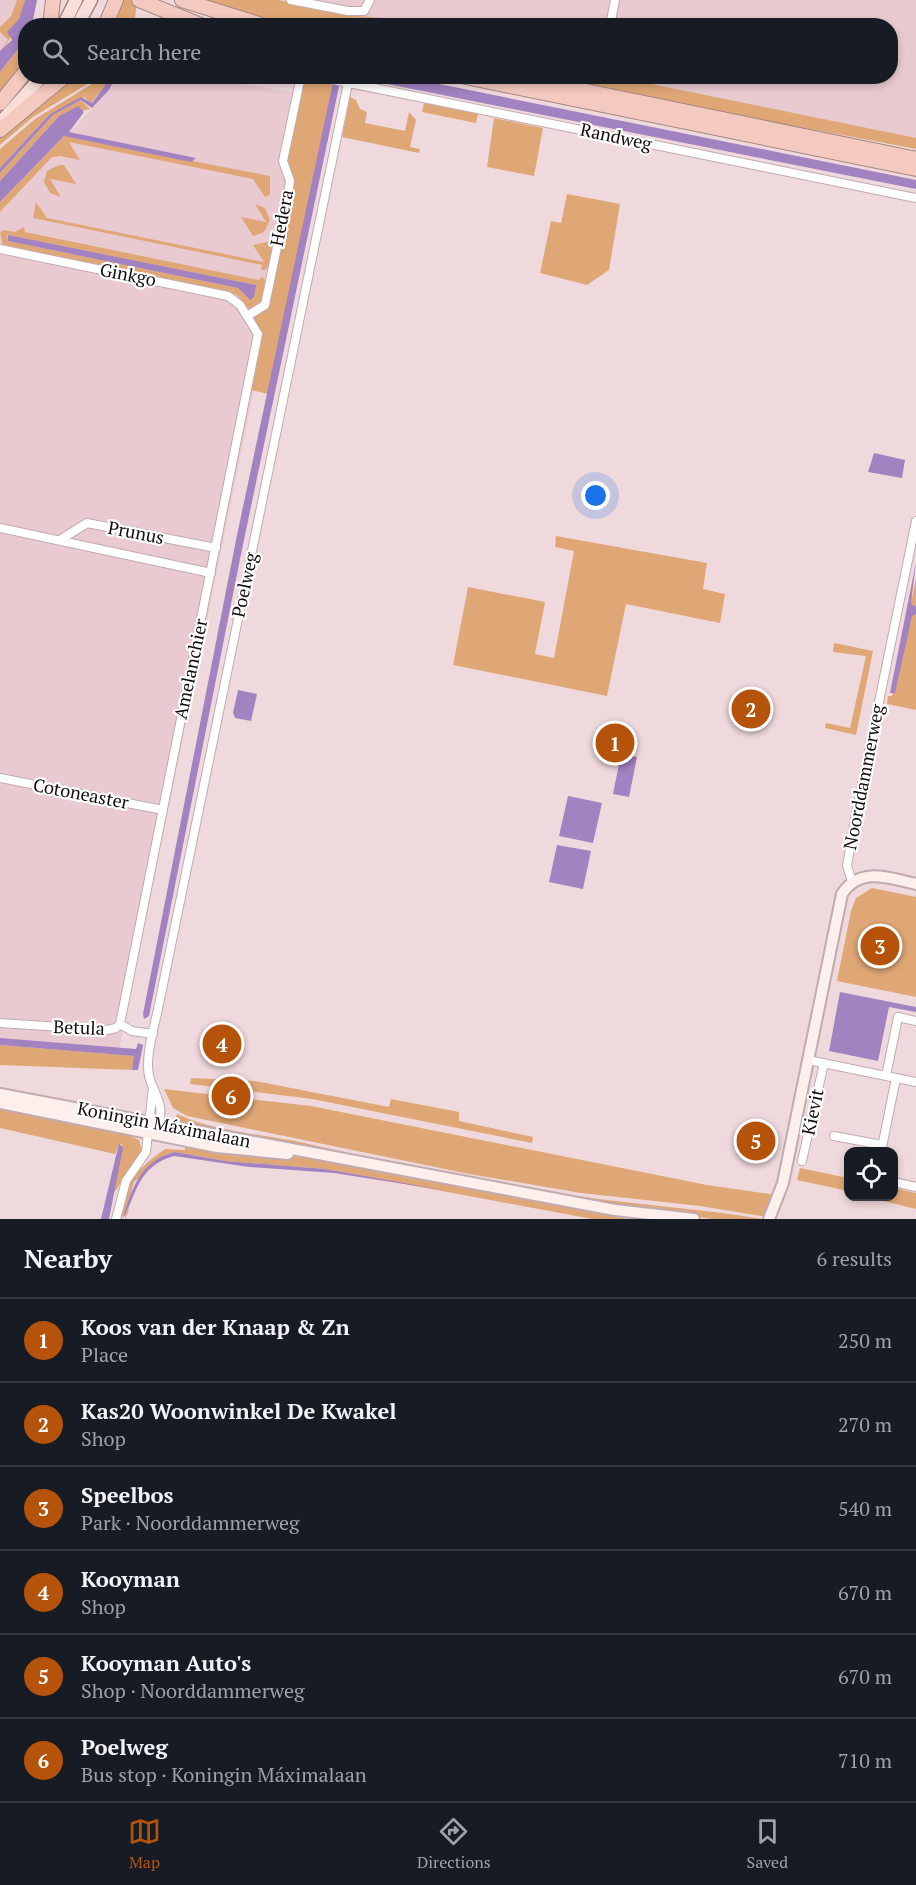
<!DOCTYPE html>
<html lang="en">
<head>
<meta charset="utf-8">
<style>
  :root { --surface:#171b24; --page:#20242c; --text:#f1f3f6; --muted:#9ea1a6; --line:#363941; --accent:#b45309 }
  body { margin:0; font-family:"PT Serif",serif; background:var(--page); color:var(--text) }
  .controls { position:absolute; right:18px; bottom:18px; display:grid; overflow:hidden; border-radius:12px; box-shadow:0 3px 9px #0003 }
  .controls button { width:54px; height:54px; display:grid; place-items:center; padding:0; border:0; border-bottom:2px solid var(--line); background:var(--surface); color:var(--text); font:30px sans-serif }
  .you { position:absolute; left:596px; top:496px; width:21px; height:21px; margin:-15px; border:4px solid #fff; border-radius:50%; background:#1a73e8; box-shadow:0 0 0 9px #1a73e833 }
  .badge { display:grid; place-items:center; width:39px; height:39px; border-radius:50%; background:var(--accent); color:#fff; font-size:20px; font-weight:700 }
  .pin { position:absolute; translate:-50% -50%; border:3px solid #fff; box-shadow:0 2px 6px #0006 }
  .list { margin:0; padding:0; list-style:none }
  h2 { display:flex; justify-content:space-between; align-items:center; height:78px; margin:0; padding:0 24px; font-size:26px }
  h2 small { font-size:20px; font-weight:400; color:var(--muted) }
  .list li { display:grid; grid-template-columns:39px 1fr auto; gap:18px; align-items:center; box-sizing:border-box; height:84px; padding:0 24px; border-top:2px solid var(--line) }
  .list b { display:block; font-size:22px; white-space:nowrap }
  .list p { margin:0; font-size:20px; white-space:nowrap; color:var(--muted) }
  .list em { font-size:20px; font-style:normal; color:var(--muted) }
  .icon { flex:none; width:33px; height:33px; fill:none; stroke:currentColor; stroke-width:2; stroke-linecap:round; stroke-linejoin:round }
  .map { position:relative; flex:none; width:916px; height:1219px; overflow:hidden }
  .search { position:absolute; background:var(--surface); box-shadow:0 3px 9px #0003; left:18px; right:18px; top:18px; height:66px; display:flex; align-items:center; gap:15px; box-sizing:border-box; padding:0 21px; border-radius:24px; color:var(--muted); font-size:22px }
  .sheet { height:582px; background:var(--surface) }
  nav { display:flex; justify-content:space-around; align-items:center; box-sizing:border-box; height:84px; border-top:2px solid var(--line); background:var(--surface); font-size:16px; color:var(--muted) }
  nav a { display:grid; justify-items:center; gap:3px }
  nav .on { color:var(--accent) }
  .map>svg:first-child { display:block }
  .built { fill:#e9cad0 }
  .green { fill:#e0a776; fill-rule:evenodd }
  .water { fill:#a282c0 }
  .lines { fill:none; stroke-linecap:round; stroke-linejoin:round }
  .street-casing { stroke:#c1abb0; stroke-width:10 }
  .secondary-casing { stroke:#c1abb0; stroke-width:14 }
  .primary-casing { stroke:#a58681; stroke-width:15 }
  .highway-casing { stroke:#a58681; stroke-width:16 }
  .street { stroke:#fff; stroke-width:8 }
  .secondary { stroke:#fcefec; stroke-width:10 }
  .primary { stroke:#f8dfd9; stroke-width:12 }
  .highway { stroke:#f4c9bf; stroke-width:14 }
  .labels { text-anchor:middle; stroke-width:4.5; stroke-linejoin:round; paint-order:stroke }
  .street-label { font-size:18px; fill:#120b0d; stroke:#fff }
</style>
</head>
<body>
<div class="map">
<svg width="916" height="1219" viewBox="0 0 916 1219">
  <rect width="100%" height="100%" fill="#f0d9dd"/>
  <path class="built" d="M0,0h30l-30,59z
    M265,0h651v139l-302,-62 276,-1v-50h-509z
    M121,77h84l109,19 -196,959 -118,-13v-834z"/>
  <path class="green" d="M17,0h8c-3,17 -13,40 -25,51l8,-11 -8,-8v-5l11,-11z
    M118,0h13l6,3 -3,22 -27,1z
    M203,0h75l80,16 24,2 11,7h-103z
    M25,40v28l-25,33v-29z
    M68,77h31l-66,40 -33,28v-12z
    M103,77h9l-21,26 -7,-6 -34,17 -50,54v-19l35,-30z
    M538,77h79l299,61v11z
    M307,78l26,5 -65,311 -17,-4 11,-54 -8,-19 13,-10 26,-120 -6,-25 17,-83z
    M350,97l6,3 4,9 7,3 -2,11 40,8 4,-19 7,8 -6,27 10,2 -1,4 -77,-16z
    M81,100l9,9 -31,7 -59,65v-8l53,-58z
    M424,103l54,11 -2,9 -54,-11z
    M494,118l49,10 -9,48 -47,-9z
    M64,136l206,40v19l-5,2 -12,-18 -184,-37 11,18 -20,-4 -8,1 -52,55v-10z
    M59,165h5l12,19 -26,-5 11,18 -11,-4 -6,-11 3,-11z
    M567,194l53,10 -11,66 -22,15 -47,-12 11,-52 10,2z
    M36,202l11,16 217,44 -11,-17 14,-3 9,-10 -7,34 -4,4h-4l1,-5 -229,-47z
    M255,204l10,4 5,12 -6,12 -11,4 -12,-19 25,5z
    M24,227l1,5 234,48 3,-4 4,6 -4,19 -12,9 -12,-14 -7,-4 -228,-46 -3,-13 3,-3 12,2zM7,235l249,50 -7,14 -11,-11 -230,-47z
    M556,536l151,27 -4,26 22,5 -5,29 -94,-19 -19,92 -154,-31 15,-78 77,15 -10,52 19,4 20,-107 -19,-4z
    M916,579v131l-29,-6 1,-8h4z
    M834,643l39,8 -17,84 -31,-7 1,-5 24,5 16,-72 -33,-4z
    M872,888l44,9v100l-79,-16 14,-70 5,-13z
    M0,1045l135,11 -3,14 -132,-5z
    M191,1078l64,3 134,26 2,-8 68,13v9l74,16 -1,6 -220,-44 -122,-15z
    M164,1089l147,17 396,79 70,10 -10,22 -67,-11 -119,-13 -112,-19 -282,-58 -14,-8z
    M0,1108l121,24 18,8 3,10 -28,43 8,-49h-3l-4,10 -115,-26z
    M177,1114c41,19 89,20 132,30 96,23 193,42 290,55 55,7 109,11 163,20h-50l-116,-17 -316,-58 -105,-23z
    M171,1140l162,22 295,57h-36l-267,-50 -100,-8 -50,-9 -8,2 -33,28 -9,32 5,-7 -5,12v-5l-5,5c4,-37 16,-49 45,-70l20,1v-4l-15,-2z
    M800,1168l48,10v13l-51,-11z
    M894,1188l22,5v16l-49,-12 27,-1z"/>
  <path class="water" d="M25,0h12l-5,25 -6,1 -1,14 -25,32v-21l12,-11 -5,-8 12,-13z
    M112,76l4,1 -7,13 -17,18 -11,-8 -28,15 -53,58v-5l50,-54 31,-17 11,6z
    M334,77h7l-101,482 -91,457 -5,3 -1,-5 93,-474z
    M352,77h52l512,103v9z
    M78,106l6,6 -15,20 127,26 -5,4 -127,-26 -64,66v-21l59,-65z
    M8,235l248,50 -2,12 -4,3 -12,-12 -230,-47z
    M874,453l31,7 -3,18 -34,-6z
    M916,562l-5,42 5,3v7l-4,2 -17,77h-5z
    M238,690l19,4 -6,27 -16,-3 -2,-5z
    M621,754l16,3 -8,40 -16,-3z
    M568,796l34,7 -9,40 -34,-7z
    M557,845l34,6 -8,38 -34,-7z
    M840,992l76,15v5l-27,-5 -11,54 -49,-10z
    M0,1038l136,11 2,-6 5,2 -5,25h-6l2,-14 -134,-11z
    M119,1143l4,5 -14,71h-8z
    M175,1152l50,9 100,8 124,22 -115,-18 -85,-6 -75,-11c-36,10 -37,37 -51,63 8,-30 18,-59 52,-67z"/>
  <g class="lines">
    <defs>
      <path id="street" d="M291,0l57,11h16l6,-11
        M610,26l5,-26
        M315,76l601,122
        M0,249l228,47 12,9 18,29 -138,690
        M247,316l18,-11 23,-111 2,-13 -7,-20 18,-85
        M0,528l211,45
        M60,540l27,-17 129,25
        M0,778l163,32
        M852,881l-5,-15 8,-47 61,-298
        M0,1023l107,7 9,-2 4,-4
        M120,1024l12,7 21,3
        M808,1060l108,22
        M886,1076l12,-59 18,4
        M157,1125c10,-18 -4,-32 -8,-49 -4,-20 5,-48 9,-67l190,-926
        M834,1136l48,9
        M881,1152l15,-74
        M802,1161l22,-98
        M894,1182l22,5
        M116,1219l10,-38 20,-29 7,-65"/>
      <path id="secondary" d="M0,1094l615,116 79,9
        M0,1103l217,44 71,7
        M769,1219l14,-36 59,-289c18,-28 47,-16 74,-10"/>
      <path id="primary" d="M63,26l13,-26
        M77,26l14,-26
        M0,123l42,-47"/>
      <path id="highway" d="M139,0l64,26
        M182,0l83,26
        M50,26l3,-26
        M105,26l11,-26
        M461,76l455,93
        M513,76l403,83
        M0,103l26,-32
        M0,130l65,-54"/>
    </defs>
    <use href="#street" class="street-casing"/>
    <use href="#secondary" class="secondary-casing"/>
    <use href="#primary" class="primary-casing"/>
    <use href="#highway" class="highway-casing"/>
    <use href="#street" class="street"/>
    <use href="#secondary" class="secondary"/>
    <use href="#primary" class="primary"/>
    <use href="#highway" class="highway"/>
  </g>
  <g class="labels">
    <g class="street-label">
      <text transform="translate(616 137) rotate(12)" y="6">Randweg</text>
      <text transform="translate(282 218) rotate(-79)" y="6">Hedera</text>
      <text transform="translate(128 275) rotate(11)" y="6">Ginkgo</text>
      <text transform="translate(136 533) rotate(11)" y="6">Prunus</text>
      <text transform="translate(245 585) rotate(-78)" y="6">Poelweg</text>
      <text transform="translate(191 669) rotate(-78)" y="6">Amelanchier</text>
      <text transform="translate(864 777) rotate(-79)" y="6">Noorddammerweg</text>
      <text transform="translate(81 794) rotate(11)" y="6">Cotoneaster</text>
      <text transform="translate(79 1028) rotate(2)" y="6">Betula</text>
      <text transform="translate(813 1112) rotate(-78)" y="6">Kievit</text>
      <text transform="translate(164 1125) rotate(11)" y="6">Koningin Máximalaan</text>
    </g>
  </g>
</svg>
<div class="controls">
<button><svg class="icon" aria-label="locate" viewBox="0 0 24 24"><circle cx="12" cy="12" r="6"/><path d="M12 2v4M12 18v4M2 12h4M18 12h4"/></svg></button>
</div>
<div class="you"></div>
<div class="pin badge" style="left:615px;top:743px">1</div>
<div class="pin badge" style="left:751px;top:709px">2</div>
<div class="pin badge" style="left:880px;top:946px">3</div>
<div class="pin badge" style="left:222px;top:1044px">4</div>
<div class="pin badge" style="left:756px;top:1141px">5</div>
<div class="pin badge" style="left:231px;top:1096px">6</div>
<div class="search"><svg class="icon" aria-label="search" viewBox="0 0 24 24"><circle cx="10" cy="10" r="6"/><path d="M15 15l6 6"/></svg>Search here</div>
</div>
<section class="sheet">
<h2>Nearby<small>6 results</small></h2>
<ul class="list">
<li><span class="badge">1</span><div><b>Koos van der Knaap &amp; Zn</b><p>Place</p></div><em>250 m</em></li>
<li><span class="badge">2</span><div><b>Kas20 Woonwinkel De Kwakel</b><p>Shop</p></div><em>270 m</em></li>
<li><span class="badge">3</span><div><b>Speelbos</b><p>Park · Noorddammerweg</p></div><em>540 m</em></li>
<li><span class="badge">4</span><div><b>Kooyman</b><p>Shop</p></div><em>670 m</em></li>
<li><span class="badge">5</span><div><b>Kooyman Auto's</b><p>Shop · Noorddammerweg</p></div><em>670 m</em></li>
<li><span class="badge">6</span><div><b>Poelweg</b><p>Bus stop · Koningin Máximalaan</p></div><em>710 m</em></li>
</ul>
</section>
<nav>
<a class="on"><svg class="icon" aria-label="map" viewBox="0 0 24 24"><path d="M3 6l6-2 6 2 6-2v14l-6 2-6-2-6 2zM9 4v14M15 6v14"/></svg>Map</a>
<a><svg class="icon" aria-label="directions" viewBox="0 0 24 24"><path d="M12 3l9 9-9 9-9-9zM9 14v-3h6M13 9l2 2-2 2"/></svg>Directions</a>
<a><svg class="icon" aria-label="saved" viewBox="0 0 24 24"><path d="M7 4h10v16l-5-4-5 4z"/></svg>Saved</a>
</nav>
</body>
</html>
